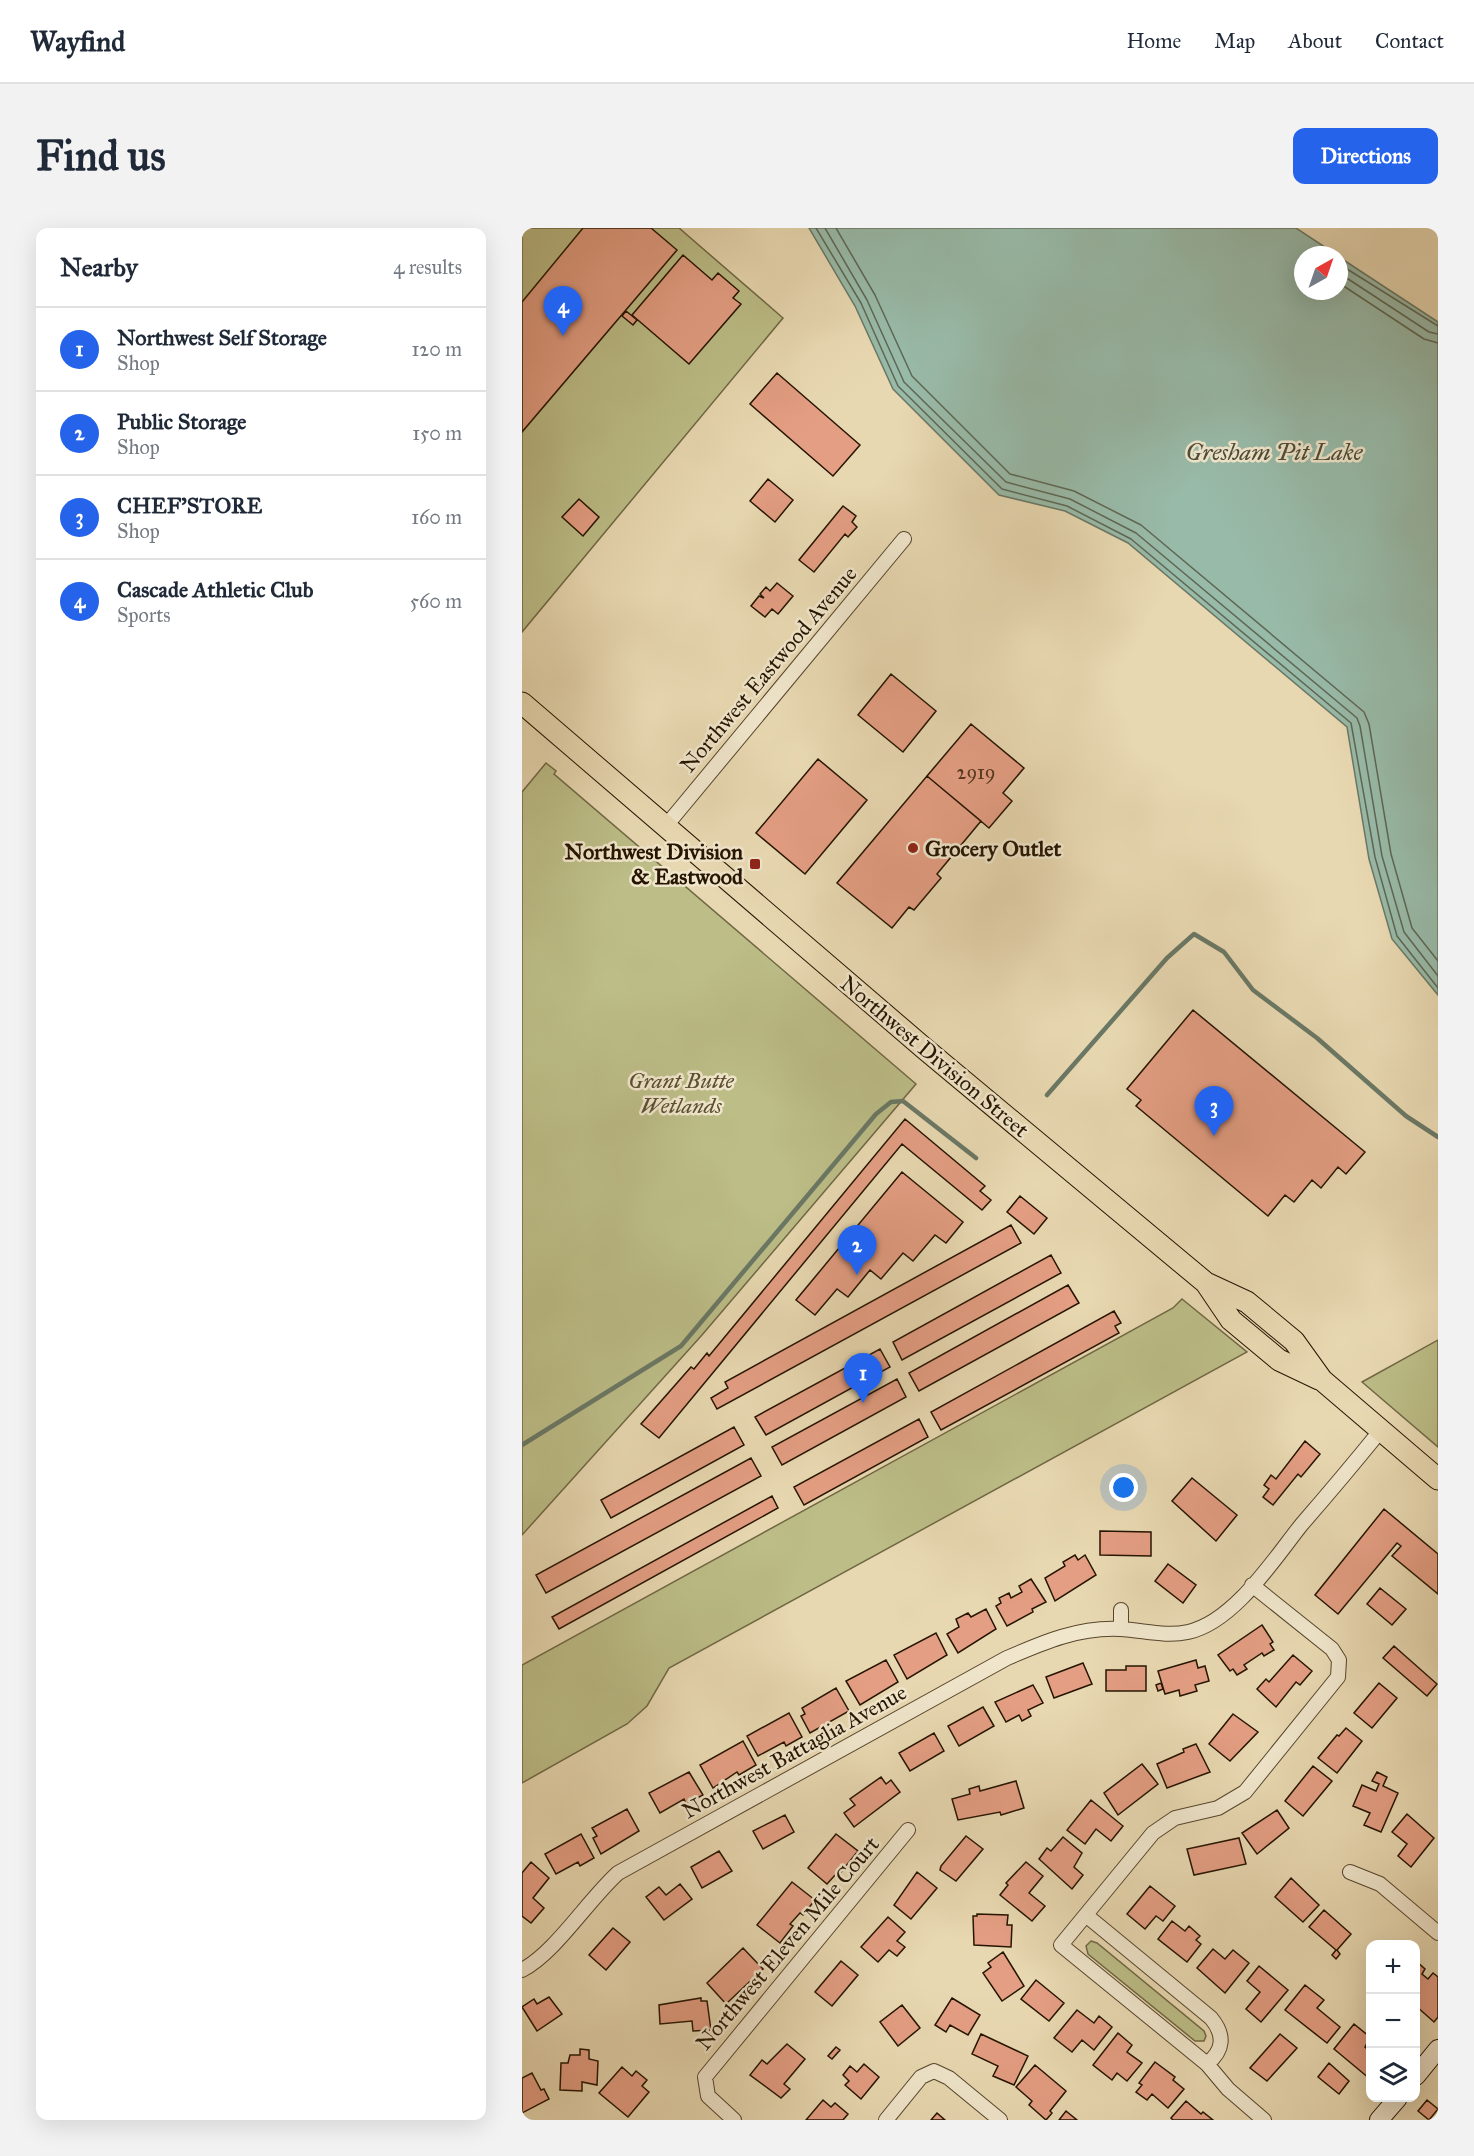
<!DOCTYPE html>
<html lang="en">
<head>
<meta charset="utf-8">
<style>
  :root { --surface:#fff; --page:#f2f2f3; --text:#1f2937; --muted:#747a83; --line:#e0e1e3; --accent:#2563eb }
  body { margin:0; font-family:"IM FELL Great Primer",serif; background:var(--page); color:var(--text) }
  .controls { position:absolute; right:18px; bottom:18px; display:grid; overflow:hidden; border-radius:12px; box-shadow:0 6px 24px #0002 }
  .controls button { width:54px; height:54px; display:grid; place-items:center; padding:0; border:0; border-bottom:2px solid var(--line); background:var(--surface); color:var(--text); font:30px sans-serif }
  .compass { position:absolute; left:772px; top:18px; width:54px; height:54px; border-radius:50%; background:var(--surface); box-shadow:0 6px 24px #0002; rotate:40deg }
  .you { position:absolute; left:602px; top:1260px; width:21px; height:21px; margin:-15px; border:4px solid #fff; border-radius:50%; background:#1a73e8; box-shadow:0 0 0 9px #1a73e833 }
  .badge { display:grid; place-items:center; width:39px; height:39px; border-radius:50%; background:var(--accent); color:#fff; font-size:20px; font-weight:700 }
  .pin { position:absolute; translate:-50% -50px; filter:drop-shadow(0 2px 3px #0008) }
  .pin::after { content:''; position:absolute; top:32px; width:21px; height:18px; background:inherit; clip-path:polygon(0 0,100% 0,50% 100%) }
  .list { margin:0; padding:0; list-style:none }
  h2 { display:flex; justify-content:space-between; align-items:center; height:78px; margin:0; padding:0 24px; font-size:26px }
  h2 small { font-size:20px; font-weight:400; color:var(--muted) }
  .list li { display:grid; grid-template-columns:39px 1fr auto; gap:18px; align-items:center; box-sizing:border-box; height:84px; padding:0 24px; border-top:2px solid var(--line) }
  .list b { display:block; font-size:22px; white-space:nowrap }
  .list p { margin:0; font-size:20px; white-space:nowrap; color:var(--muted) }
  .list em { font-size:20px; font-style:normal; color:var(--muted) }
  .icon { flex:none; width:33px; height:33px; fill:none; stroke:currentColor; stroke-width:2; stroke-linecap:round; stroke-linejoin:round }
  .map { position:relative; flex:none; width:916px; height:1892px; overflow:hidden; border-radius:12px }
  header { display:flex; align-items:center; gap:36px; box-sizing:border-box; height:84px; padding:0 30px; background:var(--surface); border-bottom:2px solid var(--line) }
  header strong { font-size:28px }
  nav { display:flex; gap:33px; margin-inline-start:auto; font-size:21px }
  .intro { display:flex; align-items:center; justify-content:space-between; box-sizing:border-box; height:144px; padding:0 36px }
  h1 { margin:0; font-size:42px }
  .button { padding:15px 27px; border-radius:12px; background:var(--accent); color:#fff; font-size:21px; font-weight:700 }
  main { display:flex; gap:36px; padding:0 36px }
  aside { flex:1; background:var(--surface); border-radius:12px; box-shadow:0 6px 24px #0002 }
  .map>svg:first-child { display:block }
  .green { fill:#bcbd87; stroke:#706844; stroke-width:1.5 }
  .water { fill:#98baa8; stroke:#6a7865; stroke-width:1.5 }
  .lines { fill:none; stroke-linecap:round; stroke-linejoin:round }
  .shore { stroke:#5e6754; stroke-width:1.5 }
  .stream { stroke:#6a7865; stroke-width:4.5 }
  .building { fill:#e49e83; stroke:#251400; stroke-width:1.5 }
  .minor-casing { stroke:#56452c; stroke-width:16 }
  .secondary-casing { stroke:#251400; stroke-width:20 }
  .primary-casing { stroke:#251400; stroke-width:23 }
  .minor { stroke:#f0e6cc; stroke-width:14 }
  .secondary { stroke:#f0e6cc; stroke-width:18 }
  .primary { stroke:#e8d8b1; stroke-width:21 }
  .poi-dot { fill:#8f2418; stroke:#f0e6cc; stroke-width:2 }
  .labels { text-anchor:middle; stroke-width:5; stroke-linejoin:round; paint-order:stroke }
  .number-label { font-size:20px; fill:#553621 }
  .street-label { font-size:22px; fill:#251400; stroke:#f0e6cc }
  .poi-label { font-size:22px; font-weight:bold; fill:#251400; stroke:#f0e6cc; text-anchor:start }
  .park-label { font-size:22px; font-style:italic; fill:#5a4f2f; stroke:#f0e6cc }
  .water-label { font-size:24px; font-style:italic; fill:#4d4e3b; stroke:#f0e6cc }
</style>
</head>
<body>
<header>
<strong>Wayfind</strong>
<nav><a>Home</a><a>Map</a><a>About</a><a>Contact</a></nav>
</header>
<div class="intro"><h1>Find us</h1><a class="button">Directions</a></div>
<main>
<aside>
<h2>Nearby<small>4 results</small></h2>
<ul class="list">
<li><span class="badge">1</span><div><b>Northwest Self Storage</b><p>Shop</p></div><em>120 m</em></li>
<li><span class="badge">2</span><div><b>Public Storage</b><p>Shop</p></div><em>150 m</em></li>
<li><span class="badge">3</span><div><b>CHEF'STORE</b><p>Shop</p></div><em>160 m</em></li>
<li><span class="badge">4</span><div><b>Cascade Athletic Club</b><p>Sports</p></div><em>560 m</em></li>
</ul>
</aside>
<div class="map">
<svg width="916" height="1892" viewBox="0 0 916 1892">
  <rect width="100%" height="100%" fill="#e8d8b1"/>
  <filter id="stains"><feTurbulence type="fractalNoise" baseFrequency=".00333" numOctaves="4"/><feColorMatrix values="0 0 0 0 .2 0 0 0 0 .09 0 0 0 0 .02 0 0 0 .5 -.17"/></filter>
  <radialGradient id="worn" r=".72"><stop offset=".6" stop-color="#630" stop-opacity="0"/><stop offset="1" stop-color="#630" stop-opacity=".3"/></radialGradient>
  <path class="green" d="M0,0h157l104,90 -261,314z
    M24,535l10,8 -2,3 362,310 -214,251 -180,200v-743z
    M660,1071l65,53 -578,316 -22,38 -20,18 -105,59v-118l651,-357z
    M916,1112v107l-76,-65z
    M569,1713l6,2 107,88 2,5 -2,5h-9l-107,-87 -2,-8z"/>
  <path class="water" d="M287,0h487l41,27h-34v36h36v-34l99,65v673l-46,-56 -23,-80 -22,-132 -219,-184 -63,-32 -66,-16 -106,-106 -38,-83z"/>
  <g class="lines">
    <path class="shore" d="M294,0l45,75 37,83 104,103 65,17 64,33 220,184 24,134 22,79 41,52
      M303,0l42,72 37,82 102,100 64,17 66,34 221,185 3,8 22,130 22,76 34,44
      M314,0l39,67 37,81 98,98 64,17 67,34 223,187 5,12 22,130 21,74 26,33
      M817,36l99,62
      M817,45l90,59 9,2
      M817,55l85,56 14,4"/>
    <path class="stream" d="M525,867l120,-137 27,-24 30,18 29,38 64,48 89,78 32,21
      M0,1217l159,-99 195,-232 15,-12 12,-1 73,57"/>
  </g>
  <path class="building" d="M61,0h68l26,22 -155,182v-130z
    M161,27l29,25 6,-7 21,18 -6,7 8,6 -52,60 -57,-49z
    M104,83l11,9 -4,5 -11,-9z
    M255,145l83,72 -27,31 -83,-72z
    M246,251l25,21 -18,22 -25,-21z
    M57,271l20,18 -16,19 -21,-19z
    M321,278l13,10 -4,6 5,5 -9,10 -3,-3 -31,38 -15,-12z
    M255,355l16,13 -15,18 -6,-5 -7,8 -14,-11 8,-10 5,2 -4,-4 6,-7 4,4z
    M369,446l45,37 -33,41 -45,-37z
    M449,496l53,44 -21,25 9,8 -23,27 -62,-52z
    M296,531l49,41 -62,74 -49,-41z
    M405,548l54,45 -44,53 4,4 -27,32 -5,-3 -17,21 -55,-45z
    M671,782l172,142 -19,22 -8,-7 -17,21 -9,-8 -18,22 -9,-7 -17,21 -132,-110 5,-6 -14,-11z
    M383,891l80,67 -5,5 11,9 -9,10 -80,-66 -243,294 -18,-14 50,-57 3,2 13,-16 2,3z
    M380,944l61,50 -17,21 -11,-8 -22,26 -10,-8 -22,26 -11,-9 -22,27 -11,-8 -22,26 -19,-15z
    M498,968l27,22 -13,16 -27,-22z
    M489,997l10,18 -304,166 -6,-11 17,-10 -3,-6z
    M529,1027l10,18 -159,87 -9,-18z
    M546,1057l11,18 -160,88 -10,-18z
    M592,1083l7,12 -6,3 4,7 -178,97 -10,-18z
    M358,1121l10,18 -124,68 -11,-18z
    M375,1151l9,18 -124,68 -10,-18z
    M397,1191l9,18 -124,68 -10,-18z
    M212,1199l10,18 -133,73 -10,-18z
    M783,1213l15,13 -19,23 -3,-3 -25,31 -10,-8 6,-8 -5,-4 7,-10 5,4z
    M229,1230l10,18 -215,117 -10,-18z
    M670,1250l45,37 -21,26 -44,-40z
    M250,1268l6,12 -219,121 -7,-12z
    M862,1281l54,45v40l-46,-38 9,-10 -4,-3 -59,71 -23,-19z
    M578,1303l51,1v24l-51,-1z
    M553,1327l3,5 7,-5 11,20 -41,26 -10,-23 20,-12 -2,-4z
    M646,1336l28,21 -13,18 -28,-22z
    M509,1351l15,23 -14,7 1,3 -26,14 -11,-20 5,-3 -2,-5 10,-5 2,5 11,-6 -3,-6z
    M858,1360l26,21 -14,16 -25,-21z
    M464,1381l10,20 -38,24 -11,-19 12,-7 -3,-8 12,-6 3,4z
    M740,1397l11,17 -3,2 4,6 -10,6 -2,-3 -18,12 3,4 -10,6 -4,-6 -3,2 -12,-16z
    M414,1405l11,22 -40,24 -13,-24z
    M872,1418l43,38 -10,12 -44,-38z
    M771,1427l19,16 -12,14 -4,-3 -20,25 -19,-18 9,-10 3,3z
    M364,1432l12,22 -38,23 -14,-24z
    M674,1432l2,8 7,-2 4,15 -14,4 2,6 -17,5 -1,-6 -14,4 -7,-23z
    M561,1435l9,21 -38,14 -8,-21z
    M604,1438h20v25h-40v-21h20z
    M639,1455l2,6 -5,2 -2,-6z
    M857,1455l18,15 -25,30 -18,-15z
    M511,1457l10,18 -15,7 3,6 -9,5 -3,-6 -13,7 -11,-20z
    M314,1460l13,23 -39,22 -9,-17 4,-2 -3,-6z
    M461,1479l11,19 -35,20 -11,-20z
    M267,1485l13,24 -16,9 -2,-4 -26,14 -11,-20z
    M711,1486l25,18 -28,29 -21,-17z
    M824,1500l16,13 -25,32 -19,-15 19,-23 2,1z
    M412,1505l10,18 -34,20 -11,-18z
    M221,1513l13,24 -17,10 -2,-3 -24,16 -13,-23z
    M674,1516l14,28 -43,16 -10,-24 27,-12 -1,-3z
    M620,1536l16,20 -40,31 -14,-22z
    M791,1538l19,15 -29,35 -18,-15z
    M167,1544l14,23 -17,9 -2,-5 -24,14 -11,-20z
    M855,1544l10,5 -4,9 15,7 -17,39 -17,-7 6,-12 -17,-7 9,-21 14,6 3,-7 -7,-3z
    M359,1549l5,7 5,-4 9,12 -46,35 -10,-14 11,-8 -5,-6z
    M494,1553l8,27 -23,7 -1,-3 -42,8 -6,-21 18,-5 -1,-5 10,-3 1,5z
    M569,1572l32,26 -12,15 -15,-12 -11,15 -18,-14z
    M105,1581l12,22 -38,23 -8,-16 4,-2 -5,-8z
    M755,1582l12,18 -32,26 -15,-21z
    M885,1586l27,24 -23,29 -13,-11 9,-12 -15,-12z
    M263,1587l9,17 -31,17 -10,-18z
    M59,1606l13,24 -14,8 -2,-4 -22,12 -11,-20z
    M314,1606l22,17 -20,25 -2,-2 -9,10 -19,-16z
    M444,1608l17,13 -27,32 -16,-11 1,-4z
    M541,1609l19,16 -8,14 9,8 -11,14 -33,-30 8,-11 4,3z
    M717,1610l7,26 -52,11 -7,-26z
    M197,1623l13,20 -30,17 -11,-21z
    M9,1634l18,16 -16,20 11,10 -13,15 -9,-7v-43z
    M504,1634l17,14 -14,17 16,13 -13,15 -32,-26 8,-10 -2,-2z
    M395,1644l20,16 -26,31 -17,-14z
    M769,1650l28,27 -16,17 -28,-25z
    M270,1654l23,18 -12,15 -3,-2 -10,11 3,2 -13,17 -23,-18z
    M158,1656l12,15 -28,21 -18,-23 13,-10 7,8z
    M628,1658l25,20 -12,15 -7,-5 -11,13 -18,-15z
    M802,1682l27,24 -14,16 3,4 -4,5 -4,-4 4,-5 -27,-23z
    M455,1686l31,1 -1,10h5l-1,22 -37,-2 -1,-29h4z
    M366,1689l17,15 -8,9 8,6 -8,9 -8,-6 -11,12 -17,-15z
    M650,1693l13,10 4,-5 11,10 -4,4 5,4 -14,18 -29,-23z
    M91,1700l17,14 -24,28 -17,-15z
    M221,1720l20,21 -37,35 -19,-21z
    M691,1721l12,10 8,-9 16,13 -24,30 -28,-25z
    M481,1724l21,34 -22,15 -19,-28 8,-6 -3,-4z
    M319,1733l17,14 -26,31 -17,-14z
    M894,1733l9,8 -3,5 6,5 5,-6 5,4v40l-4,5 -18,-16z
    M737,1738l29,24 -27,32 -15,-13 14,-17 -13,-11z
    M514,1752l28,23 -15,18 -28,-22z
    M783,1757l19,15 -7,8 23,19 -13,16 -42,-33z
    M27,1769l13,17 -25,17 -15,-24 12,-8 3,5z
    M179,1770v3h6l4,29 -18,1 -1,-10 -32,3 -1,-19z
    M430,1770l28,17 -12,20 -18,-10 -4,7 -11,-7z
    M380,1777l18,23 -22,18 -18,-24z
    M555,1782l17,13 5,-7 13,11 -18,23 -12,-10 -10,12 -18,-14z
    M832,1796l16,13 -5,10 5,5v27l-36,-30z
    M596,1805l14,12 -5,7 15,11 -15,18 -10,-8 -5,7 -19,-15z
    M459,1806l47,22 -14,29 -21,-9 5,-10 -26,-12z
    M758,1806l17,14 -30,33 -17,-13z
    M265,1816l18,15 -21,25 6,5 -9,9 -31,-23 12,-15 5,4z
    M314,1819l4,3 -8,9 -4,-3z
    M58,1821l9,1v9l9,2 -1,24 -15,-3v9l-22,-1 1,-27h7l2,-8h10z
    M633,1834l20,15 -2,3 11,9 -16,19 -16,-14 -5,6 -11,-8 6,-7 -3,-2z
    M807,1835l20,18 -10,13 -21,-17z
    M342,1836l15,13 -18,22 -16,-14 4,-4 -6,-6 7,-9 7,6z
    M513,1837l31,26 -16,20 2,2 -6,7 -17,-15 3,-4 -16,-14z
    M100,1839l10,9 4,-5 11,9 -5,6 7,6 -21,25 -29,-24z
    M10,1845l9,17 3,-1 5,10 -27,14v-35z
    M301,1872l8,7 4,-4 13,11 -5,6h-37z
    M905,1872l11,9 -9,11 -11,-9z
    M664,1873l15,13 2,-2 10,8h-40l-2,-2z
    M544,1883l11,9h-18z
    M415,1885l8,7h-14z"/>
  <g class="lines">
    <defs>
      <path id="minor" d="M143,599l239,-288
        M730,1357l80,64 7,11 -1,17 -93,115 -27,16 -43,10 -22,15 -92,112 146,119 21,25 36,31
        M599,1382v19
        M828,1644l30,12 58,49
        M565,1688l124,102c14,17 13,32 -4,46
        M0,1742c33,-17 66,-70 96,-97l389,-215c37,-16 72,-31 113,-29 23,1 45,8 68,3 46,-10 86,-73 114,-108 27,-31 53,-62 79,-94
        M212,1892l-26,-24 -3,-19 203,-247
        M364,1892l35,-43 13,-6 15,7 51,42"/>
      <path id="secondary" d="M894,1848l22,-27
        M857,1892l19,-22"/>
      <path id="primary" d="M0,475l403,346 281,234 41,19 47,39 28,39 116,99
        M684,1055l25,37 48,40 40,19"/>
    </defs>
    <use href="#minor" class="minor-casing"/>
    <use href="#secondary" class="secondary-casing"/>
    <use href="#primary" class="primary-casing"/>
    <use href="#minor" class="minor"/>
    <use href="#secondary" class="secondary"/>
    <use href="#primary" class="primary"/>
  </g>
  <g class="poi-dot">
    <circle cx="391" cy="620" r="6"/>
    <rect x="227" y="630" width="12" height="12" rx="3"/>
  </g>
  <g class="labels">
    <g class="number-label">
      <text x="454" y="551">2919</text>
    </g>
    <g class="street-label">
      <text transform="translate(246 441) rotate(-50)" y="8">Northwest Eastwood Avenue</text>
      <text transform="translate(413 828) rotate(40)" y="8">Northwest Division Street</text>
      <text transform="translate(272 1523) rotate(-29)" y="8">Northwest Battaglia Avenue</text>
      <text transform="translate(265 1715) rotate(-50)" y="8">Northwest Eleven Mile Court</text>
    </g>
    <g class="poi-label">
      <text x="403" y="628">Grocery Outlet</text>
      <text x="221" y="631" text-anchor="end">Northwest Division<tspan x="221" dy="25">&amp; Eastwood</tspan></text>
    </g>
    <g class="park-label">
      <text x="159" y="860">Grant Butte<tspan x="159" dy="25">Wetlands</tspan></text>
    </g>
    <g class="water-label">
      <text x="752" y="232">Gresham Pit Lake</text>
    </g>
  </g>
  <rect width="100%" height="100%" filter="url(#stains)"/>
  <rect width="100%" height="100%" fill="url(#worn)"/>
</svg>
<div class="controls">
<button>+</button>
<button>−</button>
<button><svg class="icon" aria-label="layers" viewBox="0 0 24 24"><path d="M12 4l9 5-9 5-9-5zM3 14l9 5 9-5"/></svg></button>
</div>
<svg class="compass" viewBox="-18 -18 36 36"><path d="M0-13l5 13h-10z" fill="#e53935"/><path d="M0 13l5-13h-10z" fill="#747a83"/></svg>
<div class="you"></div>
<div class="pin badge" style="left:341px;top:1175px">1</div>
<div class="pin badge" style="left:335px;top:1047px">2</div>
<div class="pin badge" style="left:692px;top:908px">3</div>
<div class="pin badge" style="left:41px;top:108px">4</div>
</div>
</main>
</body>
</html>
